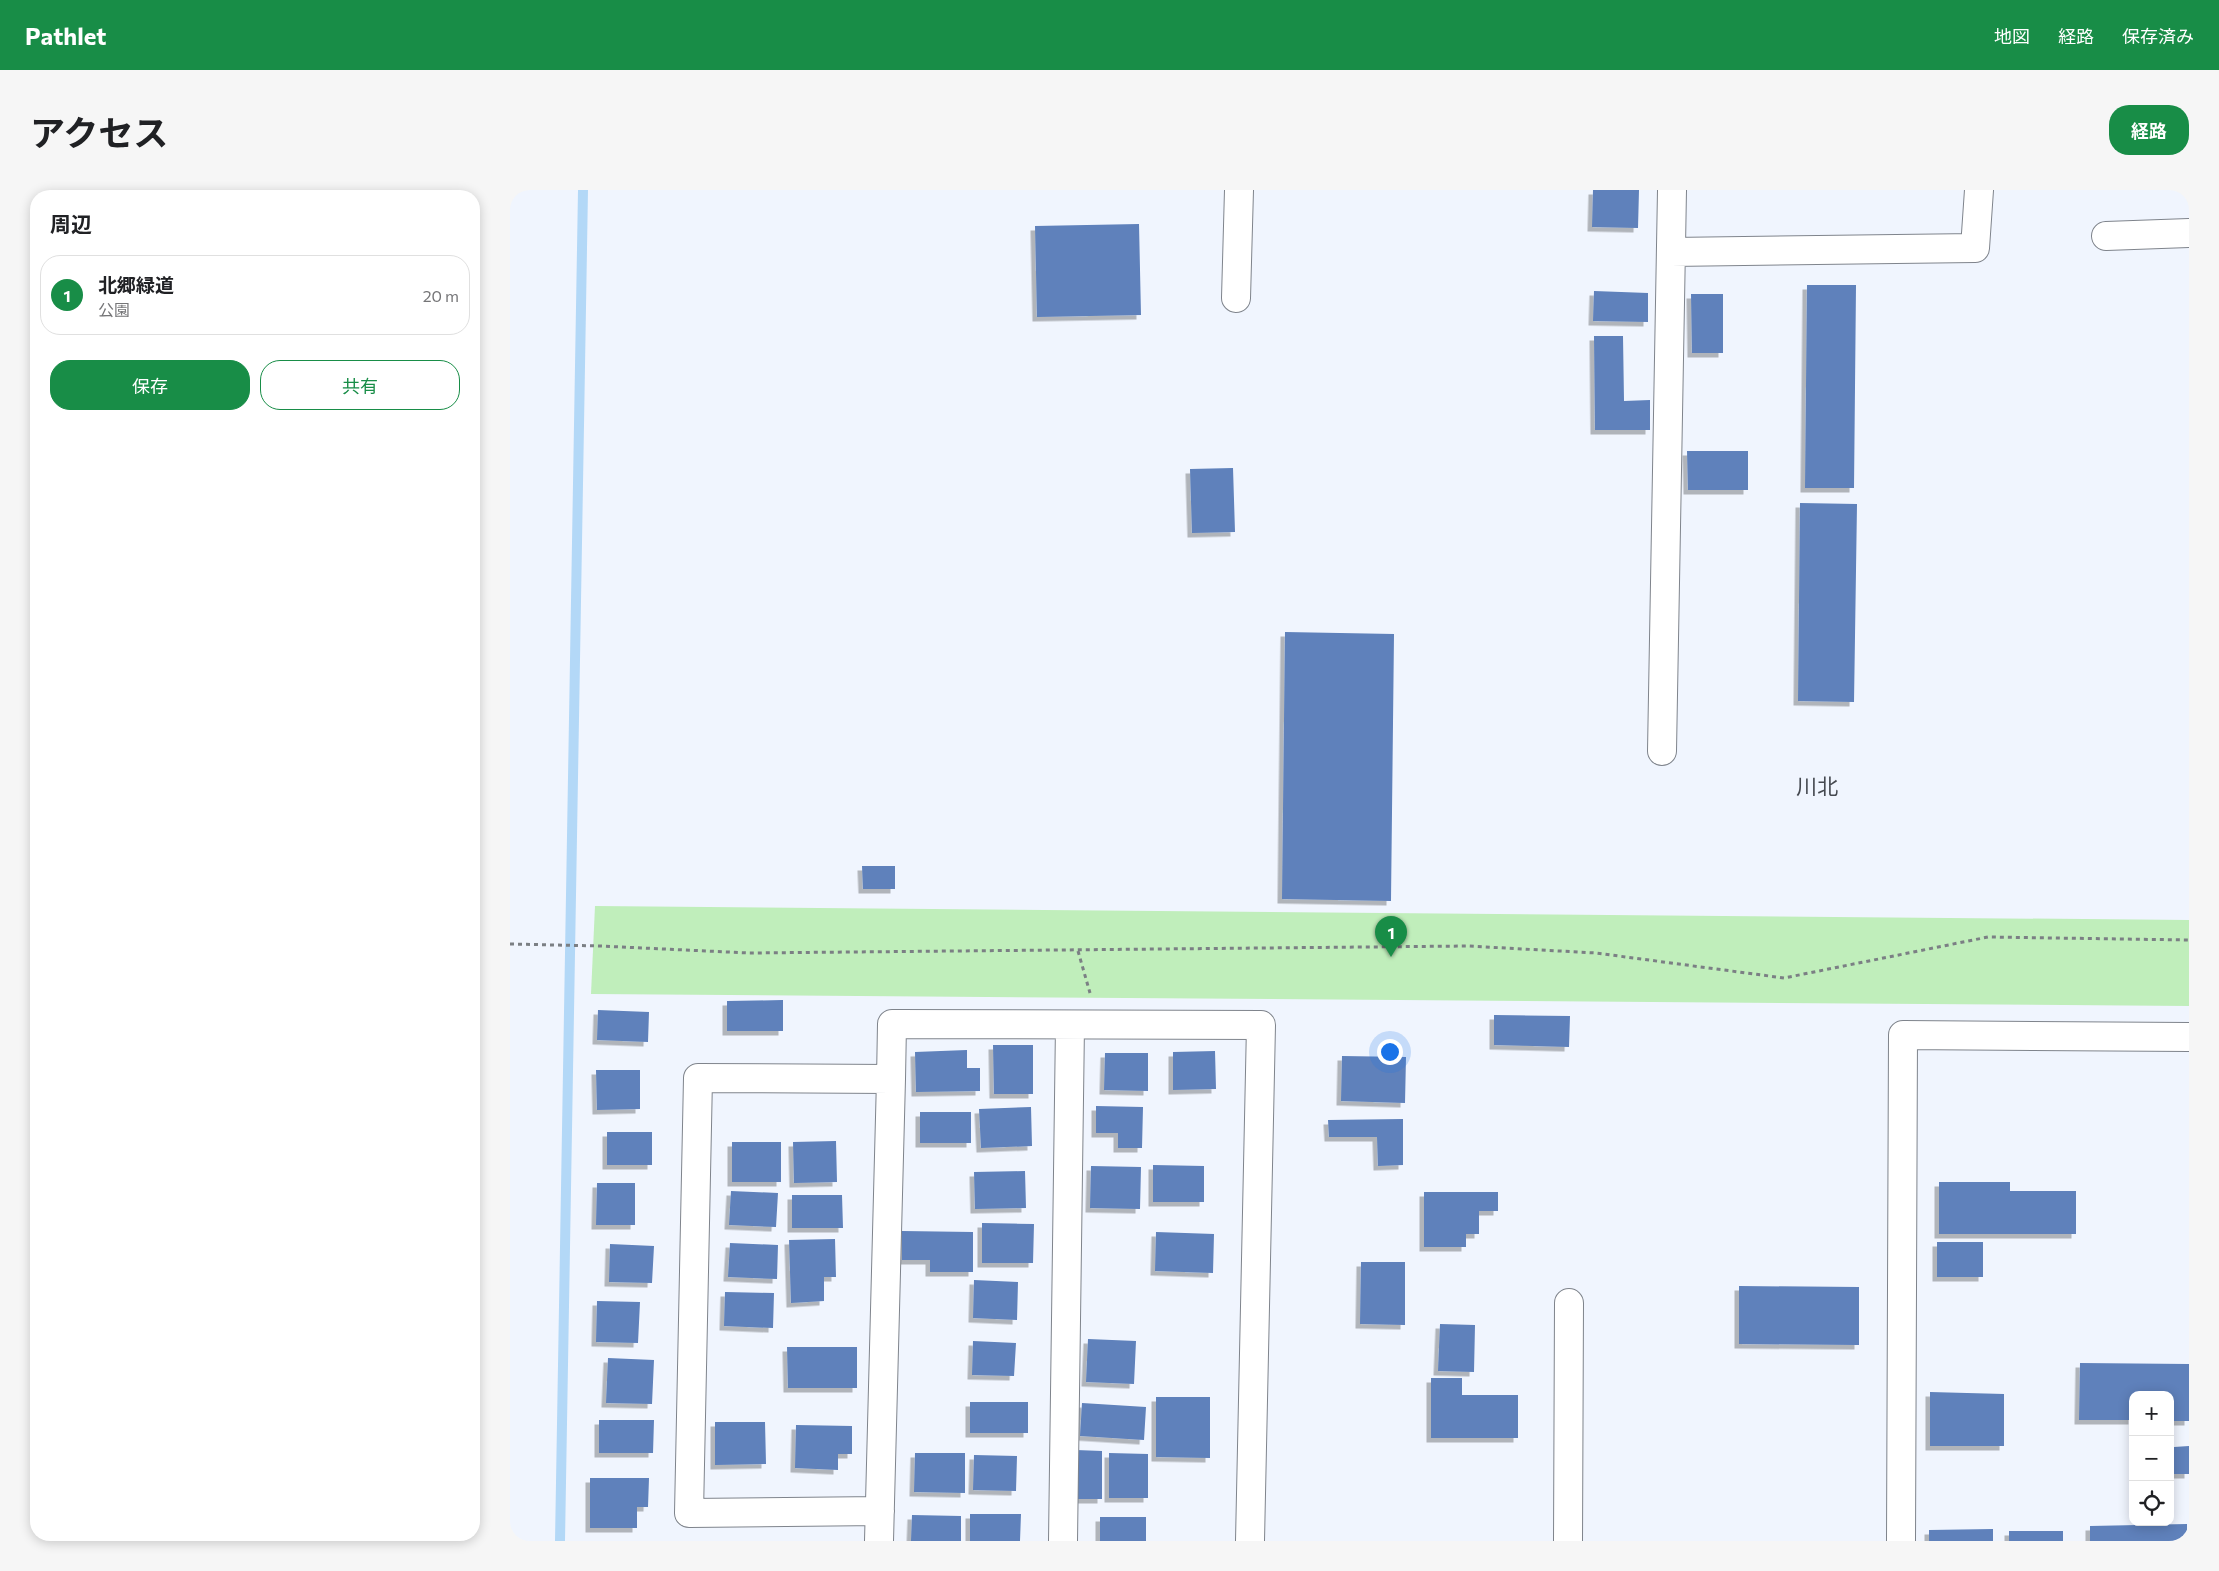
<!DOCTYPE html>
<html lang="ja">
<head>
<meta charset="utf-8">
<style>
  :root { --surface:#fff; --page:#f6f6f6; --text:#202124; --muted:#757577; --line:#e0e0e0; --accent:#188d47 }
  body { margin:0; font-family:Commissioner,"Noto Sans JP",sans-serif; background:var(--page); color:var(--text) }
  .controls { position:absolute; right:15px; bottom:15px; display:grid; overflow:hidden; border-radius:10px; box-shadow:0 2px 12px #0003 }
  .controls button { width:45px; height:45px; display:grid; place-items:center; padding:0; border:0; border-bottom:1px solid var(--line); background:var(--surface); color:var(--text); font:25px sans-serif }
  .you { position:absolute; left:879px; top:861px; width:18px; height:18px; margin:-12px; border:4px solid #fff; border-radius:50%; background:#1a73e8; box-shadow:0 0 0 8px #1a73e833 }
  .badge { display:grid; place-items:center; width:32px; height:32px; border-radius:50%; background:var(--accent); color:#fff; font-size:16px; font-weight:700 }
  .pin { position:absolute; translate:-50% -41px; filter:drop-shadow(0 1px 2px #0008) }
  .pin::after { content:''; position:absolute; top:26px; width:18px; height:15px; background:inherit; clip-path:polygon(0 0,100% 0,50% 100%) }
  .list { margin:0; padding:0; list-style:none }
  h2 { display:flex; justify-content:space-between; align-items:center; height:65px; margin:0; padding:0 20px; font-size:21px }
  h2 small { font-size:16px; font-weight:400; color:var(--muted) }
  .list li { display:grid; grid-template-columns:32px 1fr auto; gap:15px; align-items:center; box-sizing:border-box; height:80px; margin:0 10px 10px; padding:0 10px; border:1px solid var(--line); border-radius:20px }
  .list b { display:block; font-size:19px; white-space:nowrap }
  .list p { margin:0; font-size:16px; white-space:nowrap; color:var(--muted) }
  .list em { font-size:16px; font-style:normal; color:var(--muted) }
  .actions { display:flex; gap:10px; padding:15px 20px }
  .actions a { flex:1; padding:11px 0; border:1px solid var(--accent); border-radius:20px; text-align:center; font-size:18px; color:var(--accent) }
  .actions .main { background:var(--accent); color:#fff }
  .icon { flex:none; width:28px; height:28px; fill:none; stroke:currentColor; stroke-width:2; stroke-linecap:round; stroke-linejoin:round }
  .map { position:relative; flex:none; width:1679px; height:1351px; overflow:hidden; border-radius:20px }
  header { display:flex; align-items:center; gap:30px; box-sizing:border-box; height:70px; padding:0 25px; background:var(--accent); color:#fff }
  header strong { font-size:24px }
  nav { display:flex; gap:28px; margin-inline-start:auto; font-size:18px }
  .intro { display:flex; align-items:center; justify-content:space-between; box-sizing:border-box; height:120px; padding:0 30px }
  h1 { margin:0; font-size:35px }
  .button { padding:12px 22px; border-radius:20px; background:var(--accent); color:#fff; font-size:18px; font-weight:700 }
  main { display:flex; gap:30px; padding:0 30px }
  aside { flex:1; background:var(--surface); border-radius:20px; box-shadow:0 2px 12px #0003 }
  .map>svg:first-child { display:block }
  .green { fill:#c0eebb }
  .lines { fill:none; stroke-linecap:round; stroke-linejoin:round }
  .stream { stroke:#b3d8f7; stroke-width:10 }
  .building { fill:#5e81bb; filter:url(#shadow) }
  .minor-casing { stroke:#7f848c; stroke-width:30 }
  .path { stroke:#7b7f84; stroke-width:3; stroke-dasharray:4 4; stroke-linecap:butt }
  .minor { stroke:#fff; stroke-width:28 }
  .labels { text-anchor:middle; stroke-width:5; stroke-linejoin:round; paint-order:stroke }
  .quarter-label { font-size:21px; fill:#454950; stroke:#f0f5fe }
</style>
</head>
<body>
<header>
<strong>Pathlet</strong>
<nav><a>地図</a><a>経路</a><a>保存済み</a></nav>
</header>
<div class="intro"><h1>アクセス</h1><a class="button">経路</a></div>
<main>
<aside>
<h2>周辺<small></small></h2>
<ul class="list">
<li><span class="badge">1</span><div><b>北郷緑道</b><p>公園</p></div><em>20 m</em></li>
</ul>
<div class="actions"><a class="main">保存</a><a>共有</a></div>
</aside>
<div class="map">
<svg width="1679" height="1351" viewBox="0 0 1679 1351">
  <defs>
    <filter id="shadow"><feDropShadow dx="-4.5" dy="4.5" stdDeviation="0" flood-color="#0004"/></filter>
  </defs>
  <rect width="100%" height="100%" fill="#f0f5fe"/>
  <path class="green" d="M85,716l1594,14v86l-1598,-12z"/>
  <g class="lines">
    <path class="stream" d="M50,1351l23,-1351"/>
  </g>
  <path class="building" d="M1083,0h46l-1,38 -46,-1z
    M629,34l2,91 -104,2 -2,-91z
    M1297,95h49l-2,203h-49z
    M1084,101l54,2v29l-55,-1z
    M1181,104h32v59h-31z
    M1084,146h29l1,65 26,-1v30h-55z
    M1177,261h61v39h-60z
    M723,278l2,64 -43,1 -2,-64z
    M1290,313l57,1 -3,198 -56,-1z
    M775,442l109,2 -3,267 -109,-2z
    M352,676h33v23h-32z
    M273,810v31h-56v-30z
    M88,820l51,2 -1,30 -51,-2z
    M984,825l76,1 -1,31 -75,-2z
    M483,855h40v49h-39z
    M457,860v18h13v23l-64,1 -1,-40z
    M705,861l1,38 -43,1v-38z
    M595,863h43v38l-44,-1z
    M832,866l64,1 -1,46 -64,-2z
    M86,880h44v39l-43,1z
    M586,916l47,1 -1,41h-24v-15h-22z
    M521,917l1,39 -51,2 -2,-39z
    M410,922h51v31h-51z
    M893,929v46l-25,1 -1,-29h-48l-1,-17z
    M97,942h45v33h-45z
    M326,951l1,41 -43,1 -1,-41z
    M222,952h49v40h-49z
    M643,975l51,1v36h-51z
    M581,976l50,1 -1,42 -50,-1z
    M515,981l1,37 -51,1 -1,-37z
    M1429,992h71v9h66v43h-137z
    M87,993h38v42h-39z
    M221,1001l47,2 -2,34 -47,-2z
    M914,1002h74v19h-19v23h-13v13h-42z
    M282,1005h50l1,33h-51z
    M472,1033l52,1 -1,39h-51z
    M392,1041l71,1v40h-43v-12h-28z
    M646,1042l58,2 -1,39 -58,-2z
    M325,1049l1,38h-12v24l-33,2 -2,-63z
    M1427,1052h46v35h-46z
    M220,1053l48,2 -1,34 -49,-2z
    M100,1054l44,2 -2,37 -43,-1z
    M851,1072h44v63l-45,-1z
    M464,1090l44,2 -1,38 -44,-2z
    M1229,1096l120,1v58l-120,-1z
    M215,1102l49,1 -1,35 -49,-2z
    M87,1111l43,1 -2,41 -42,-1z
    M930,1134l35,1 -1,47 -36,-1z
    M578,1149l48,2 -2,43 -48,-2z
    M463,1151l43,2 -2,33 -42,-1z
    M277,1157h70v41h-69z
    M98,1168l46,2 -2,44 -46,-1z
    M1570,1173l109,1v57h-19v-26h-37v25h-54z
    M921,1188h31v17h56v43h-87z
    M1420,1202l74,2v52h-74z
    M646,1207h54v61l-54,-1z
    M460,1212h58v31h-58z
    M572,1213l64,4 -2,33 -64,-4z
    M89,1230h55l-1,33h-54z
    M205,1232h50l1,42 -51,1z
    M286,1235l56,1v28h-14v16l-43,-2z
    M1679,1256v28h-15v-27z
    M566,1260l26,1v48h-27z
    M405,1263h50v40l-51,-1z
    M599,1263l39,1v44h-39z
    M464,1265l43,1 -1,35 -43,-1z
    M80,1288h59l-1,29h-11v21h-47z
    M460,1324h51l-1,27h-50z
    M402,1325l49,1v25h-50z
    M590,1327h46v24h-46z
    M1677,1334v17h-97v-15z
    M1483,1339v12h-64v-11z
    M1499,1341h54v10h-54z"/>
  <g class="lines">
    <defs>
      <path id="minor" d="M1596,46l83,-3
        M1161,62l304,-4 4,-58
        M726,108l3,-108
        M1152,561l10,-561
        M370,1321l-191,2 9,-435 193,1 1,-55 369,1 -11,516
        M369,1351l12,-462
        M553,1351l7,-516
        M1058,1351l1,-238
        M1391,1351l2,-506 286,2"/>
    </defs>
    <use href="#minor" class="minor-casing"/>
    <path class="path" d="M0,754l90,2 149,7 719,-7 128,7 188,25 204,-41 201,3
      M568,761l12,42"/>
    <use href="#minor" class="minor"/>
  </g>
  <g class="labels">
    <g class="quarter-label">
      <text x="1307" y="604">川北</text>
    </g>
  </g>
</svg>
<div class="controls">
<button>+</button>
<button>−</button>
<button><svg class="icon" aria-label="locate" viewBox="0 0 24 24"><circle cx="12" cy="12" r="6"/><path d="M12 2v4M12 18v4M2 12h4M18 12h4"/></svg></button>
</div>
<div class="you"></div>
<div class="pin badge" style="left:881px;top:767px">1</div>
</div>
</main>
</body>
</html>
